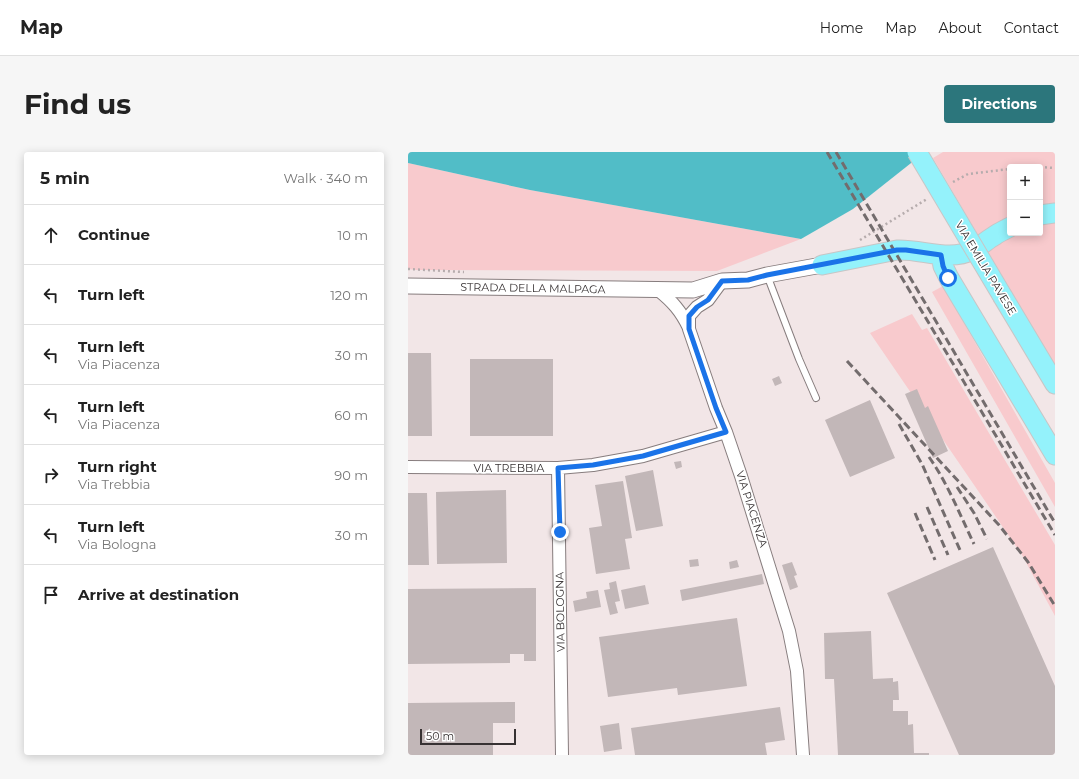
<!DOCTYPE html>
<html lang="en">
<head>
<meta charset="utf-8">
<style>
  :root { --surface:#fff; --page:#f6f6f6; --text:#222; --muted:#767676; --line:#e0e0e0; --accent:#2c767c }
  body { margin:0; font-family:Montserrat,sans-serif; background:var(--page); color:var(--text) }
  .controls { position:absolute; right:12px; top:12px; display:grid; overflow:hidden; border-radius:4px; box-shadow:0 2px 10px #0003 }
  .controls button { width:36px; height:36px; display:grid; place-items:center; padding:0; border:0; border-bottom:1px solid var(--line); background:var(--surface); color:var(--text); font:20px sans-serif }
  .scale { position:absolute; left:12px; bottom:10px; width:96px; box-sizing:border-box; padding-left:4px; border:2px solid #373233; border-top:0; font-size:11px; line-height:14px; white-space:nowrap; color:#373233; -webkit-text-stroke:3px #fff; paint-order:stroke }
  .stop { position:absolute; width:12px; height:12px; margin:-9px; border:3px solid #1a73e8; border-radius:50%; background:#fff }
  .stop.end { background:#1a73e8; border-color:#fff; box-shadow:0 1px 4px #0008 }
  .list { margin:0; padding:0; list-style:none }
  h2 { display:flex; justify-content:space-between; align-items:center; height:52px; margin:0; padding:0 16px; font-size:17px }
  h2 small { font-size:13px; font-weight:400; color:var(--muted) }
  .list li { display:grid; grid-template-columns:26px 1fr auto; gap:12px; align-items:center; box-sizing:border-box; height:60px; padding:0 16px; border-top:1px solid var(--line) }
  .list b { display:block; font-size:15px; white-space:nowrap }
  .list p { margin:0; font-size:13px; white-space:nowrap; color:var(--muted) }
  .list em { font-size:13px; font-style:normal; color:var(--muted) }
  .icon { flex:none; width:22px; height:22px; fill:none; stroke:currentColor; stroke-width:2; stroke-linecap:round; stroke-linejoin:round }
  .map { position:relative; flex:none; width:647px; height:603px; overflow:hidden; border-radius:4px }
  header { display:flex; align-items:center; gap:24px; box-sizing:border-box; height:56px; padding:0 20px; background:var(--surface); border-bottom:1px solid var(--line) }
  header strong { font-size:19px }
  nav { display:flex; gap:22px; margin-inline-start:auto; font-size:14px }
  .intro { display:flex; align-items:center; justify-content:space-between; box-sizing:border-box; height:96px; padding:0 24px }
  h1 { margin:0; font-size:28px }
  .button { padding:10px 18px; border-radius:4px; background:var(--accent); color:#fff; font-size:14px; font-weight:700 }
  main { display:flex; gap:24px; padding:0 24px }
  aside { flex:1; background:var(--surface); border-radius:4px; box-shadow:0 2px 10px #0003 }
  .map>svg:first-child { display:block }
  .green { fill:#f8cacd; fill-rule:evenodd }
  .water { fill:#51bdc7 }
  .building { fill:#c2b7b8 }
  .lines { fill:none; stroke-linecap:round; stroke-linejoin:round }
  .service-casing { stroke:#877d7e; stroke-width:8 }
  .minor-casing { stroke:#877d7e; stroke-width:14 }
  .tertiary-casing { stroke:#877d7e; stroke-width:17 }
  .primary-casing { stroke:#c7c6c6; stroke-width:21 }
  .path { stroke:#b6acad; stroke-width:2.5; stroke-dasharray:2 3; stroke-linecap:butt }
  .service { stroke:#fff; stroke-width:6 }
  .minor { stroke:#fff; stroke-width:12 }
  .tertiary { stroke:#fff; stroke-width:15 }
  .primary { stroke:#94f2fb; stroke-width:19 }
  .rail { stroke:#736c6d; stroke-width:3; stroke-dasharray:8 4; stroke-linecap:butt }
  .primary-bridge-casing { stroke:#c7c6c6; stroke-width:21; stroke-linecap:butt }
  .primary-bridge { stroke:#94f2fb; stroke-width:19 }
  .route { stroke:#1a73e8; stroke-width:5 }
  .labels { text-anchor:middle; stroke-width:3; stroke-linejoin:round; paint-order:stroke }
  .street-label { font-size:11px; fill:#373233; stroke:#fff }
</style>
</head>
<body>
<header>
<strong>Map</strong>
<nav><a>Home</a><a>Map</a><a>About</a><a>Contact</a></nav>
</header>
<div class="intro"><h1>Find us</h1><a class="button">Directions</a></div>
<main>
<aside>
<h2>5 min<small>Walk · 340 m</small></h2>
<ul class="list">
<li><svg class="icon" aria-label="ahead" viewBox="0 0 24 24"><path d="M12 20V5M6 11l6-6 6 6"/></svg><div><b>Continue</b></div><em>10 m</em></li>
<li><svg class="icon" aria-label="left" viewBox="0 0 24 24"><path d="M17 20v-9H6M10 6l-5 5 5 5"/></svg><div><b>Turn left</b></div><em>120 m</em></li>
<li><svg class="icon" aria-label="left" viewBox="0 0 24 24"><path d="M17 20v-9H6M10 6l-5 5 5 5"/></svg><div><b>Turn left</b><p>Via Piacenza</p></div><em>30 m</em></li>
<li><svg class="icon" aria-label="left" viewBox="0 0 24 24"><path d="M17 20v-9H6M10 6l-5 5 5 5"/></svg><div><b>Turn left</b><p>Via Piacenza</p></div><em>60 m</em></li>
<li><svg class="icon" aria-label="right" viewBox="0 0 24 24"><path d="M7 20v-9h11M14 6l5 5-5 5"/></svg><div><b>Turn right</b><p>Via Trebbia</p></div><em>90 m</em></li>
<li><svg class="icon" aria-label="left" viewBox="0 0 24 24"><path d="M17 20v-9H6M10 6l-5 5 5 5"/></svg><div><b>Turn left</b><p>Via Bologna</p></div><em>30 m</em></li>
<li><svg class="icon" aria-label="arrive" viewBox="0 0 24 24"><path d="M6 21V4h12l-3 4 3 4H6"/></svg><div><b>Arrive at destination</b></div></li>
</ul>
</aside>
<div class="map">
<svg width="647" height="603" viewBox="0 0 647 603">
  <rect width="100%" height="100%" fill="#f2e6e7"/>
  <path class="green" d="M535,0h112v215l-122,-209zM602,15h30v66h-30z
    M0,11l122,27 271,49 -84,32 -301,-1 -8,-1z
    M535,134l112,197v24l-123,-215z
    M504,162l10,16 5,-2 128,217v71l-33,-61 -152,-222z"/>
  <path class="water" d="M0,0h517l-72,57 -52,30 -271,-49 -122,-27z"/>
  <path class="building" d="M0,201h23l1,83h-24z
    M62,207h83v77h-83z
    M371,224l3,7 -7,3 -3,-7z
    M509,237l8,19 3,-2 20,45 -15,7 -28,-64z
    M462,248l25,58 -45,19 -25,-57z
    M273,309l1,6 -6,2 -2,-7z
    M245,318l10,56 -27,5 -11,-55z
    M215,329l9,57 -7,1 5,30 -34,5 -7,-46 13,-2 -7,-41z
    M98,338l1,73 -70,1 -1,-72z
    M0,341h19l2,72h-21z
    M585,395l62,139v69h-96l-72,-162z
    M290,407l1,7 -9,1 -1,-7z
    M329,408l2,7 -9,2 -1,-7z
    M384,410l5,13 -3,1 4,11 -8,3 -8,-25z
    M354,422l2,10 -82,17 -2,-11z
    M208,429l4,20 -5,1 3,11 -8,2 -6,-25 6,-1 -1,-6z
    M237,433l4,19 -24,5 -4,-19z
    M128,436v73h-12v-7h-14v9l-102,1v-75z
    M190,438l3,17 -26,5 -2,-11 14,-3 -1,-6z
    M329,466l10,68 -69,9 -1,-7 -69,9 -9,-60z
    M463,479l2,48 20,-1v4l5,-1 1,19h-6v11h15v14l5,-1 1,29h15v2h-91l-4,-76h-9l-1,-46z
    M107,550v21h-22v32h-85v-52z
    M372,555l5,33 -20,3 2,12h-132l-4,-27z
    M211,571l3,26 -18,3 -4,-26z"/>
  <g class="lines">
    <defs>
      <path id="service" d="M359,123l32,84 17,39"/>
      <path id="minor" d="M314,129l-14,19 -11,7 -8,9v13l27,79 10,24 15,44 48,155 8,40 6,84
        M250,138c14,11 23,21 31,38
        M0,315l150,1 35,-3 50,-9 83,-24
        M150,316l4,287"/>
      <path id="tertiary" d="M0,134l285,4 29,-9 26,-1 19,-5 55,-10"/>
      <path id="primary" d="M632,63l15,-2
        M533,103l2,11 6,12 106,177
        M414,113l75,-15c26,-1 52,12 76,0 8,-4 14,-10 21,-14 5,-4 11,-6 16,-9
        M595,145l52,87"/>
    </defs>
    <use href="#service" class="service-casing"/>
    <use href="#minor" class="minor-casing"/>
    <use href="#tertiary" class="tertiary-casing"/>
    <use href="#primary" class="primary-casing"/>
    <path class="path" d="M628,15h2
      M632,15l15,1
      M545,30l15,-8 42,-5
      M452,88l67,-41
      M0,117l56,3"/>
    <use href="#service" class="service"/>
    <use href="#minor" class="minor"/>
    <use href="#tertiary" class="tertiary"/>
    <use href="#primary" class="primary"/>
    <path class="rail" d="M419,0l228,383
      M428,0l219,371
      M439,209l152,164 29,37 27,44
      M491,272l23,40 38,86
      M521,305c19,27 31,58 45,87
      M549,335l17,26 13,26
      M519,355l21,48
      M507,361l20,47"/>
    <defs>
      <path id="primary-bridge" d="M509,0l86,145"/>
    </defs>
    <use href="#primary-bridge" class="primary-bridge-casing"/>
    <use href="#primary-bridge" class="primary-bridge"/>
  </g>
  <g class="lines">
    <path class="route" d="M152,380l-2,-64 35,-3 50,-9 83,-24 -10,-24 -27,-79v-13l8,-9 11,-7 14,-19 26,-1 19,-5 130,-25h9l35,5 2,11 5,12"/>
  </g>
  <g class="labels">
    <g class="street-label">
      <text transform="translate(578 116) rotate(59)" y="4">VIA EMILIA PAVESE</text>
      <text transform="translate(125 136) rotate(1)" y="4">STRADA DELLA MALPAGA</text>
      <text x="101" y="320">VIA TREBBIA</text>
      <text transform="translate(344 357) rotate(72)" y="4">VIA PIACENZA</text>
      <text transform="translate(152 460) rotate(-91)" y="4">VIA BOLOGNA</text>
    </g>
  </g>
</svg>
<div class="controls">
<button>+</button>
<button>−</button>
</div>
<div class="scale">50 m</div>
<div class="stop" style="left:540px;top:126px"></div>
<div class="stop end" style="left:152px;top:380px"></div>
</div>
</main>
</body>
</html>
